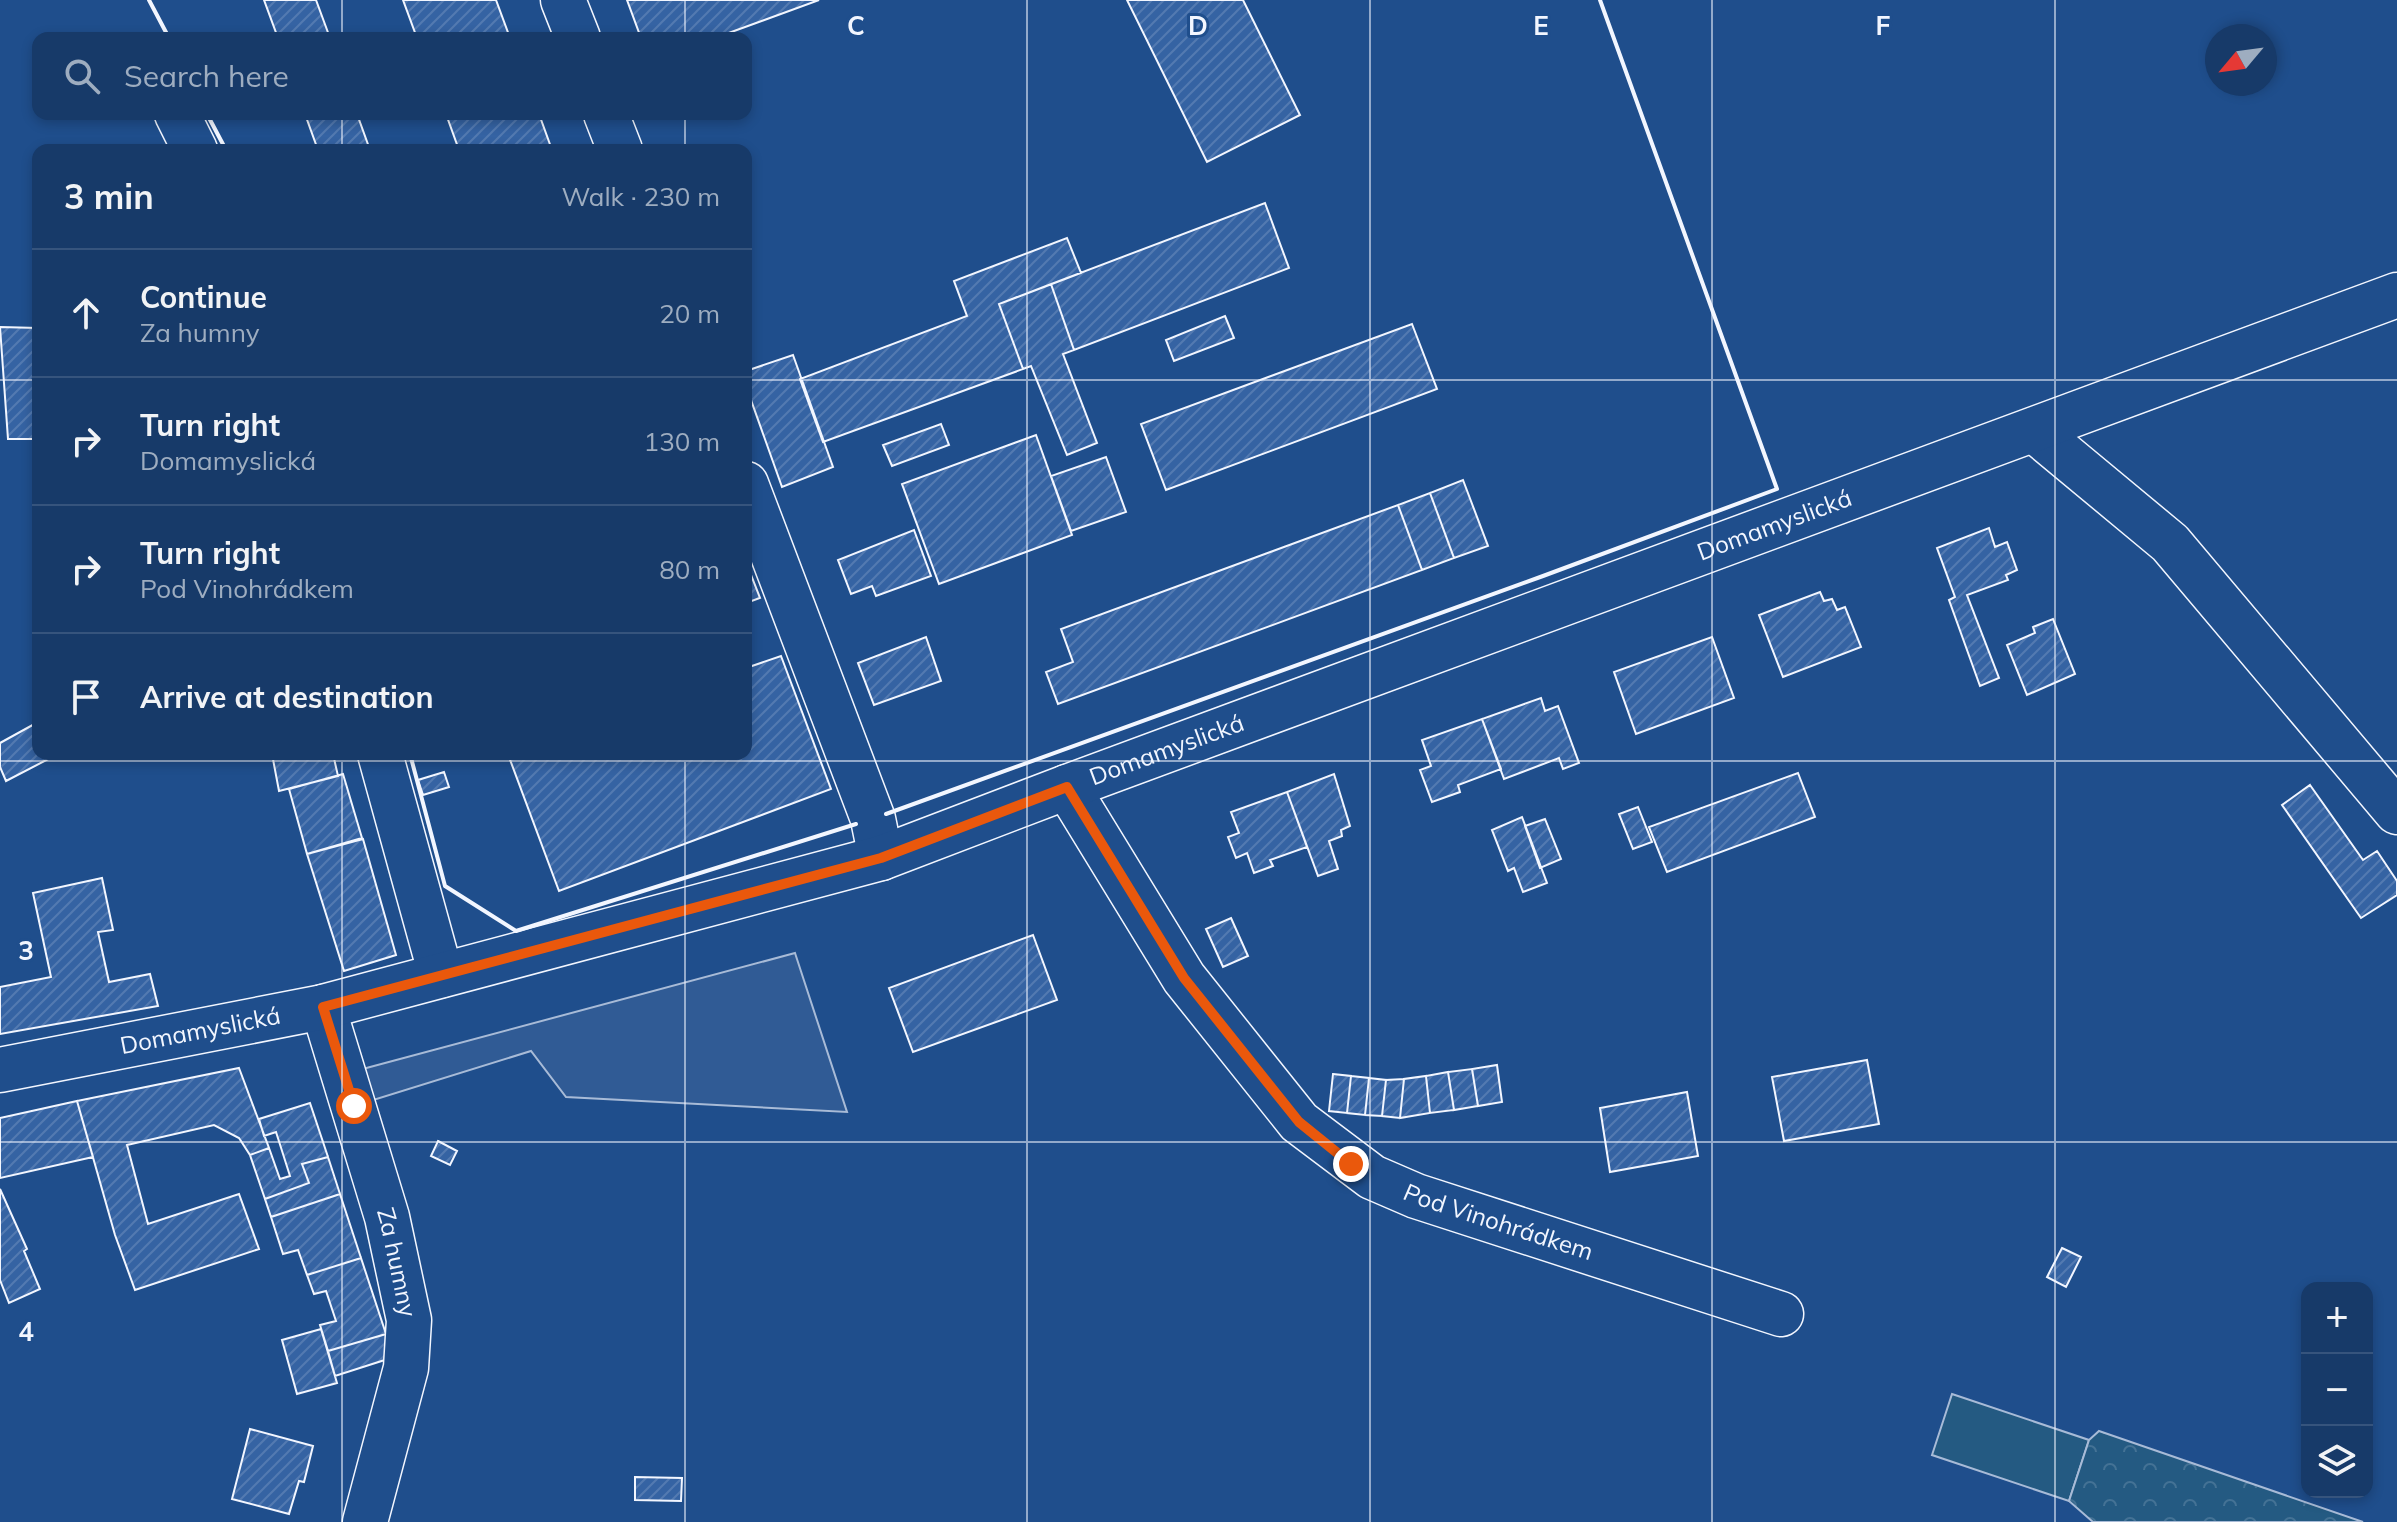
<!DOCTYPE html>
<html lang="en">
<head>
<meta charset="utf-8">
<style>
  :root { --surface:#173a69; --page:#20416f; --text:#f1f3f6; --muted:#9eadc0; --line:#36547d }
  body { margin:0; font-family:Mulish,sans-serif; background:var(--page); color:var(--text) }
  .controls { position:absolute; right:24px; bottom:24px; display:grid; overflow:hidden; border-radius:16px; box-shadow:0 4px 12px #0003 }
  .controls button { width:72px; height:72px; display:grid; place-items:center; padding:0; border:0; border-bottom:2px solid var(--line); background:var(--surface); color:var(--text); font:40px sans-serif }
  .compass { position:absolute; left:2205px; top:24px; width:72px; height:72px; border-radius:50%; background:var(--surface); box-shadow:0 4px 12px #0003; rotate:241deg }
  .stop { position:absolute; width:24px; height:24px; margin:-18px; border:6px solid #ea580c; border-radius:50%; background:#fff }
  .stop.end { background:#ea580c; border-color:#fff; box-shadow:0 2px 8px #0008 }
  .list { margin:0; padding:0; list-style:none }
  h2 { display:flex; justify-content:space-between; align-items:center; height:104px; margin:0; padding:0 32px; font-size:34px }
  h2 small { font-size:26px; font-weight:400; color:var(--muted) }
  .list li { display:grid; grid-template-columns:52px 1fr auto; gap:24px; align-items:center; box-sizing:border-box; height:128px; padding:0 32px; border-top:2px solid var(--line) }
  .list b { display:block; font-size:30px; white-space:nowrap }
  .list p { margin:0; font-size:26px; white-space:nowrap; color:var(--muted) }
  .list em { font-size:26px; font-style:normal; color:var(--muted) }
  .icon { flex:none; width:44px; height:44px; fill:none; stroke:currentColor; stroke-width:2; stroke-linecap:round; stroke-linejoin:round }
  .map { position:relative; flex:none; width:2397px; height:1522px; overflow:hidden }
  .search { position:absolute; background:var(--surface); box-shadow:0 4px 12px #0003; left:32px; top:32px; width:720px; height:88px; display:flex; align-items:center; gap:20px; box-sizing:border-box; padding:0 28px; border-radius:16px; color:var(--muted); font-size:30px }
  .panel { position:absolute; background:var(--surface); box-shadow:0 4px 12px #0003; left:32px; top:144px; width:720px; height:616px; border-radius:16px }
  .map>svg:first-child { display:block }
  .green { fill:#245a82; stroke:#a8bbd7; stroke-width:2 }
  .forest { fill:url(#forest-crowns); stroke:#a8bbd7; stroke-width:2 }
  .parking { fill:#305b95; stroke:#a8bbd7; stroke-width:2 }
  .building { fill:url(#building-hatch); stroke:#f2f6ff; stroke-width:2 }
  .lines { fill:none; stroke-linecap:round; stroke-linejoin:round }
  .minor-casing { stroke:#f2f6ff; stroke-width:47 }
  .minor { stroke:#1f4e8c; stroke-width:44 }
  .wall { stroke:#f2f6ff; stroke-width:4 }
  .route { stroke:#ea580c; stroke-width:10 }
  .grid { fill:none; stroke:#f2f6ff; stroke-width:2; stroke-opacity:0.55 }
  .labels { text-anchor:middle; stroke-width:6; stroke-linejoin:round; paint-order:stroke }
  .street-label { font-size:24px; fill:#f2f6ff; stroke:#1f4e8c }
  .grid-label { font-size:26px; text-anchor:middle; font-weight:bold; fill:#f2f6ff; stroke:#1f4e8c; stroke-width:6; stroke-linejoin:round; paint-order:stroke }
</style>
</head>
<body>
<div class="map">
<svg width="2397" height="1522" viewBox="0 0 2397 1522">
  <defs>
    <pattern id="forest-crowns" width="20" height="18" patternUnits="userSpaceOnUse" patternTransform="scale(2)"><rect width="20" height="18" fill="#245a82"/><path d="M2 6a3 3 0 1 1 6 0M12 15a3 3 0 1 1 6 0" fill="none" stroke="#447295"/></pattern>
    <pattern id="building-hatch" width="6" height="6" patternUnits="userSpaceOnUse" patternTransform="scale(2)"><rect width="6" height="6" fill="#3563a3"/><path d="M-1 1l2-2M0 6l6-6M5 7l2-2" fill="none" stroke="#537ab1"/></pattern>
  </defs>
  <rect width="100%" height="100%" fill="#1f4e8c"/>
  <path class="green" d="M1952,1394l137,46 -20,61 -137,-46z"/>
  <path class="forest" d="M2099,1431l264,91h-270l-24,-21 20,-61z"/>
  <path class="parking" d="M795,953l52,159 -281,-15 -35,-46 -177,55 -10,-32z"/>
  <path class="building" d="M264,0h52l14,38h-52z
    M403,0h93l14,38h-93z
    M627,0h192l-104,38h-74z
    M1127,0h116l57,115 -93,47z
    M305,114h52l13,36h-52z
    M446,114h93l13,36h-93z
    M1265,203l24,65 -215,82 -23,-66z
    M1067,238l14,35 -82,31 24,65 -200,73 -23,-63 167,-63 -13,-35z
    M1051,284l23,66 -11,4 34,89 -30,12 -36,-89 -8,3 -24,-65z
    M1225,316l9,22 -60,23 -8,-21z
    M1412,324l25,65 -271,101 -25,-66z
    M0,327l38,1v111h-30z
    M793,355l40,112 -51,20 -36,-101v-15z
    M941,424l8,21 -57,21 -9,-21z
    M1036,435l36,100 -133,49 -37,-100z
    M1106,457l20,55 -55,19 -20,-55z
    M1463,480l25,66 -34,12 -24,-65z
    M1430,493l24,65 -32,12 -24,-65z
    M1398,505l24,65 -364,134 -12,-32 27,-10 -12,-33z
    M1989,528l6,19 12,-5 10,28 -11,5 2,5 -41,15 32,83 -19,8 -31,-86 6,-3 -18,-49z
    M914,530l17,46 -55,20 -4,-10 -21,8 -13,-34z
    M746,562l14,36 -14,5z
    M1820,592l4,9 8,-2 5,11 8,-3 16,40 -78,30 -24,-62z
    M2053,619l22,55 -48,21 -20,-50 28,-12 -2,-6z
    M926,637l15,44 -67,24 -16,-42z
    M1712,637l22,61 -98,36 -22,-62z
    M781,656l50,133 -272,102 -50,-134 7,-3h230v-86z
    M1541,698l4,13 13,-5 21,57 -16,6 -4,-11 -55,21 -22,-60z
    M1482,719l19,50 -43,16 2,7 -28,10 -12,-32 11,-4 -9,-26z
    M38,722v32h20l-52,27 -6,-14v-24z
    M272,754h61l5,22 -59,15z
    M444,772l5,15 -26,8 -5,-15z
    M1798,773l17,44 -148,55 -18,-45z
    M343,774l19,64 -55,16 -18,-65z
    M1334,774l16,52 -9,4 1,6 -13,5 9,28 -20,7 -31,-84z
    M2310,785l53,75 14,-9 20,30v14l-36,23 -79,-113z
    M1287,792l20,55 -37,13 3,6 -19,7 -7,-20 -11,5 -8,-21 11,-4 -8,-21z
    M1638,807l14,35 -19,7 -14,-35z
    M1522,817l25,66 -24,9 -9,-24 -6,3 -16,-41z
    M1545,819l16,40 -21,9 -15,-42z
    M363,839l33,116 -52,16 -37,-117z
    M102,878l11,52 -15,2 11,50 41,-8 8,32 -158,28v-47l51,-10 -18,-84z
    M1231,918l17,38 -25,11 -17,-38z
    M1033,935l24,65 -144,52 -24,-64z
    M1867,1060l12,64 -95,17 -12,-64z
    M1497,1065l5,37 -24,4 -6,-37z
    M239,1068l30,80 -19,7 -11,-17 -25,-13 -87,20 21,79 91,-30 20,55 -124,41 -20,-55 -38,-134z
    M1472,1069l6,37 -24,4 -6,-38z
    M1448,1072l6,38 -24,3 -4,-37z
    M1333,1074l18,2 -4,37 -18,-2z
    M1351,1076l18,2 -4,37 -18,-2z
    M1426,1076l4,37 -30,5 4,-39z
    M1369,1078l17,2 -4,36 -17,-1z
    M1404,1079l-4,39 -18,-2 4,-36z
    M1687,1092l11,64 -88,16 -10,-64z
    M77,1101l16,56 -93,21v-60z
    M310,1103l18,54 -26,7 7,19 -44,16 -15,-44 19,-7 11,31 10,-3 -14,-44 -12,4 -5,-17z
    M438,1141l19,10 -7,14 -19,-9z
    M328,1157l12,37 -69,23 -6,-18 44,-16 -7,-19z
    M0,1189l27,60 -3,2 16,38 -31,14 -9,-23z
    M340,1194l21,64 -54,17 -9,-25 -15,4 -12,-37z
    M2062,1248l19,9 -15,30 -19,-10z
    M361,1258l25,76 -58,17 -8,-26 16,-4 -10,-30 -12,3 -7,-19z
    M321,1329l16,54 -40,11 -15,-54z
    M386,1334l8,23 -59,19 -7,-25z
    M250,1429l63,17 -9,36 -5,-1 -10,33 -57,-15z
    M635,1477l47,1 -1,23 -46,-1z"/>
  <g class="lines">
    <defs>
      <g id="minor">
        <path d="M563,0l15,38"/>
        <path d="M177,114l18,36"/>
        <path d="M606,114l14,36"/>
        <path d="M2034,430l136,113 227,269"/>
        <path d="M746,484l127,335 8,39"/>
        <path d="M380,754l61,221"/>
        <path id="s1" d="M1067,787l117,191 115,144 73,55 44,19 365,118"/>
        <path id="s2" d="M323,1007l64,210 22,103 -3,48 -41,154"/>
        <path id="s3" d="M0,1070l323,-63 558,-149 186,-71 1330,-492"/>
      </g>
    </defs>
    <use href="#minor" class="minor-casing"/>
    <use href="#minor" class="minor"/>
    <path class="wall" d="M149,0l20,38
      M207,114l19,36
      M410,754l35,132 71,45 340,-107
      M886,814l657,-238 234,-87 -177,-489"/>
  </g>
  <g class="lines">
    <path class="route" d="M354,1106l-31,-99 558,-149 186,-71 117,191 115,144 52,42"/>
  </g>
  <path class="grid" d="M342,0v38M685,0v38M1027,0v1522M1370,0v1522M1712,0v1522M2055,0v1522M342,114v36M685,114v36M0,380h38M746,380h1651M342,754v768M685,754v768M0,761h2397M0,1142h2397"/>
  <g class="labels">
    <g class="street-label">
      <text dy="8" stroke="none"><textPath href="#s3" startOffset="1860">Domamyslická</textPath></text>
      <text dy="8" stroke="none"><textPath href="#s3" startOffset="1212">Domamyslická</textPath></text>
      <text dy="8" stroke="none"><textPath href="#s3" startOffset="204">Domamyslická</textPath></text>
      <text dy="8" stroke="none"><textPath href="#s1" startOffset="634">Pod Vinohrádkem</textPath></text>
      <text dy="8" stroke="none"><textPath href="#s2" startOffset="266">Za humny</textPath></text>
    </g>
  </g>
  <g class="grid-label">
    <text x="856" y="35">C</text>
    <text x="1198" y="35">D</text>
    <text x="1541" y="35">E</text>
    <text x="1883" y="35">F</text>
    <text x="26" y="960">3</text>
    <text x="26" y="1341">4</text>
  </g>
</svg>
<div class="controls">
<button>+</button>
<button>−</button>
<button><svg class="icon" aria-label="layers" viewBox="0 0 24 24"><path d="M12 4l9 5-9 5-9-5zM3 14l9 5 9-5"/></svg></button>
</div>
<svg class="compass" viewBox="-18 -18 36 36"><path d="M0-13l5 13h-10z" fill="#e53935"/><path d="M0 13l5-13h-10z" fill="#9eadc0"/></svg>
<div class="stop" style="left:354px;top:1106px"></div>
<div class="stop end" style="left:1351px;top:1164px"></div>
<div class="search"><svg class="icon" aria-label="search" viewBox="0 0 24 24"><circle cx="10" cy="10" r="6"/><path d="M15 15l6 6"/></svg>Search here</div>
<section class="panel">
<h2>3 min<small>Walk · 230 m</small></h2>
<ul class="list">
<li><svg class="icon" aria-label="ahead" viewBox="0 0 24 24"><path d="M12 20V5M6 11l6-6 6 6"/></svg><div><b>Continue</b><p>Za humny</p></div><em>20 m</em></li>
<li><svg class="icon" aria-label="right" viewBox="0 0 24 24"><path d="M7 20v-9h11M14 6l5 5-5 5"/></svg><div><b>Turn right</b><p>Domamyslická</p></div><em>130 m</em></li>
<li><svg class="icon" aria-label="right" viewBox="0 0 24 24"><path d="M7 20v-9h11M14 6l5 5-5 5"/></svg><div><b>Turn right</b><p>Pod Vinohrádkem</p></div><em>80 m</em></li>
<li><svg class="icon" aria-label="arrive" viewBox="0 0 24 24"><path d="M6 21V4h12l-3 4 3 4H6"/></svg><div><b>Arrive at destination</b></div></li>
</ul>
</section>
</div>
</body>
</html>
